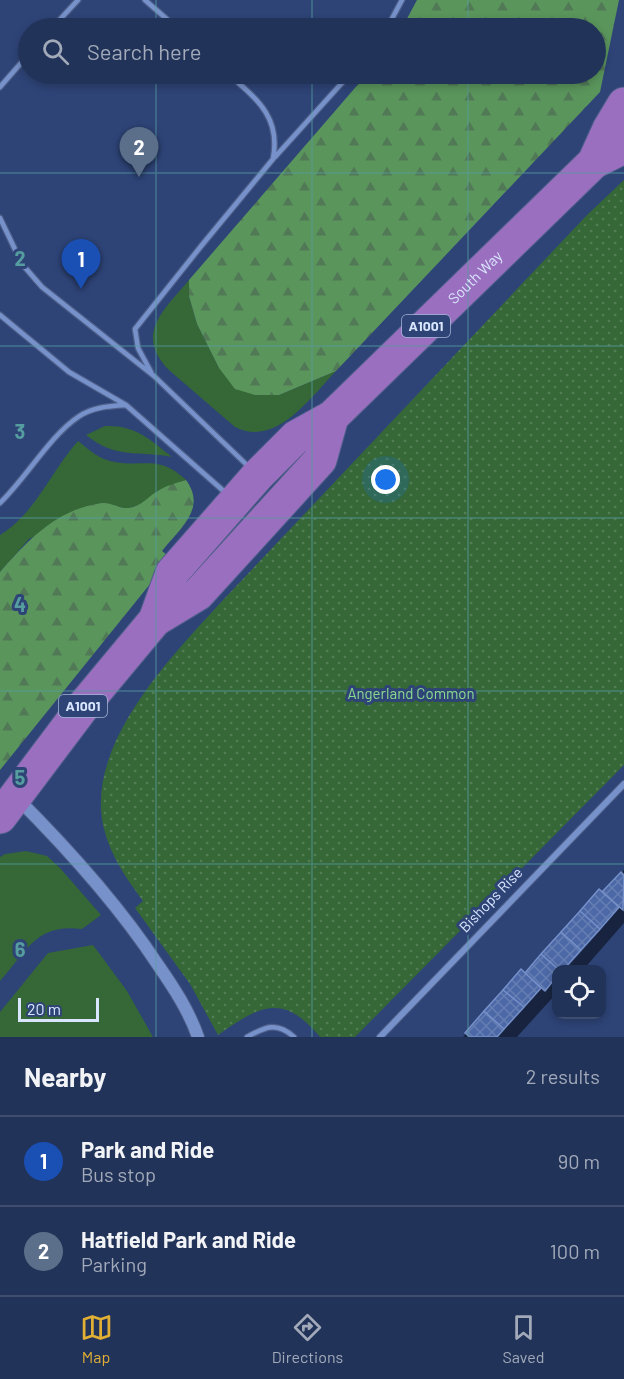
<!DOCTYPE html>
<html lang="en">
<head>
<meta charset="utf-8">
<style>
  :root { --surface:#223359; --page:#2e3f62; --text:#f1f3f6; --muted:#a2aaba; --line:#3f4e6f; --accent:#e1af34 }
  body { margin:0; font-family:Barlow,sans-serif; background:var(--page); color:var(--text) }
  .controls { position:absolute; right:18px; bottom:18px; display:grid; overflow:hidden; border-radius:12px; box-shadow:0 3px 9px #0003 }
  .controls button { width:54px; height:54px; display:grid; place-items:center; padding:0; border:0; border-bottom:2px solid var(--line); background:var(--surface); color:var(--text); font:30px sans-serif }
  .scale { position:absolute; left:18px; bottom:15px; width:81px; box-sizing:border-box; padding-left:6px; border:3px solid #dae6fe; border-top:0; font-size:16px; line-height:21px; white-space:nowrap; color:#dae6fe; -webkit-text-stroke:4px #2e4477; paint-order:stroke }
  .you { position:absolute; left:386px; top:480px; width:21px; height:21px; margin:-15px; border:4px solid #fff; border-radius:50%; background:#1a73e8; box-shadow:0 0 0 9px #1a73e833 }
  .badge { display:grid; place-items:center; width:39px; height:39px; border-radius:50%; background:var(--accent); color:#fff; font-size:20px; font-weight:700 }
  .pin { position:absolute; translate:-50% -50px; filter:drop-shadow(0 2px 3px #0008) }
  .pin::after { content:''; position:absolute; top:32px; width:21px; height:18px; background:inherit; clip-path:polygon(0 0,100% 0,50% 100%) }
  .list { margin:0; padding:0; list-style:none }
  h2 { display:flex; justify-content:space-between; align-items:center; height:78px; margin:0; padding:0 24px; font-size:26px }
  h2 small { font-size:20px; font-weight:400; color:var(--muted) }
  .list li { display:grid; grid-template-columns:39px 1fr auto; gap:18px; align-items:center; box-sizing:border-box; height:90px; padding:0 24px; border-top:2px solid var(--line) }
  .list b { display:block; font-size:22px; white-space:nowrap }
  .list p { margin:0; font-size:20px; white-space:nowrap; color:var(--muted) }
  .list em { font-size:20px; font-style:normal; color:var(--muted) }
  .icon { flex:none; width:33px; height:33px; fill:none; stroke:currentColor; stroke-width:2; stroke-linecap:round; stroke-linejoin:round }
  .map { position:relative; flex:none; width:624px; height:1037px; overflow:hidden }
  .search { position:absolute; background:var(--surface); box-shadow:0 3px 9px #0003; left:18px; right:18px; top:18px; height:66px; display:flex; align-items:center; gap:15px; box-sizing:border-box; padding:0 21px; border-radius:33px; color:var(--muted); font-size:22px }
  .sheet { height:258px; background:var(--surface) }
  nav { display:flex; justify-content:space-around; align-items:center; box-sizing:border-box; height:84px; border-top:2px solid var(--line); background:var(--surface); font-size:16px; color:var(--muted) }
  nav a { display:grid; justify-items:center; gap:3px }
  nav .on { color:var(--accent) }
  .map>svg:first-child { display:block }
  .grass { fill:#356737 }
  .forest { fill:url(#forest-firs) }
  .park { fill:url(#park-dots) }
  .shadow { fill:#0007 }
  .building { fill:url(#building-cross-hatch); stroke:#7690c9; stroke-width:1.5 }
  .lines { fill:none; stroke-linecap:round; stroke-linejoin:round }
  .lane-casing { stroke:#4d5e88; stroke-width:7 }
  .street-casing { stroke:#4d5e88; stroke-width:8 }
  .secondary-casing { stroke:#4d5e88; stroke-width:14 }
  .primary-casing { stroke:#4d5e88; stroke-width:35 }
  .lane { stroke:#7792ca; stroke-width:4.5 }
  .street { stroke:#7792ca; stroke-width:6 }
  .secondary { stroke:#7792ca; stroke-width:12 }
  .primary { stroke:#9a6fbf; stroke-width:33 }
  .grid { fill:none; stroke:#569da0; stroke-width:1.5; stroke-opacity:0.55 }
  .labels { text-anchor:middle; stroke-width:6; stroke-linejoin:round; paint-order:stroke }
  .shield { fill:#2e4477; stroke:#a6b5d6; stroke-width:1.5 }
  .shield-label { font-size:14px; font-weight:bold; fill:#dae6fe }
  .street-label { font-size:15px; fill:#dae6fe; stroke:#2e4477 }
  .park-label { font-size:15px; fill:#8bdb8d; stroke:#2e4477 }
  .grid-label { font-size:20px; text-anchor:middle; font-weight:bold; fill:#569da0; stroke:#2e4477; stroke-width:6; stroke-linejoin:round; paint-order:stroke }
</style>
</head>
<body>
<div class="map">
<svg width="624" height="1037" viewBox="0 0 624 1037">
  <defs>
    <pattern id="forest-firs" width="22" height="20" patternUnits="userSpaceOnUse" patternTransform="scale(1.5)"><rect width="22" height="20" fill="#5a955c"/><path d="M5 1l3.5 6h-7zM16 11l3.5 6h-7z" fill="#517956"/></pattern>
    <pattern id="park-dots" width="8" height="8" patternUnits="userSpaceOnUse" patternTransform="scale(1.5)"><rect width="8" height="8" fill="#356737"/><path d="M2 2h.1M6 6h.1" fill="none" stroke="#527d55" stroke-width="1.8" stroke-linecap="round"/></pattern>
    <pattern id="building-cross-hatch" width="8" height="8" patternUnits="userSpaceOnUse" patternTransform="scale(1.5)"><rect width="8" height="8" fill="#4c68a6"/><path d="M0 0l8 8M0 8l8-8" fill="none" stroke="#657eb3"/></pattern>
  </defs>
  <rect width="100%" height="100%" fill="#2e4477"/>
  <path class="grass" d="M189,280v16l8,28 22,44 60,27 57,-24c-25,26 -60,77 -101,56l-65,-56c-37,-36 -6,-61 19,-91z
    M105,426c31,-1 44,13 67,31 -35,-7 -55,3 -86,-22z
    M78,441c10,8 20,17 32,20 33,8 47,-8 76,19l-29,11 -15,13 -15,5 -22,-6 -76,36 -29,33v-37c35,-21 51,-64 78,-94z
    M26,851l21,5 13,12 41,47 -19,14c-46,-6 -55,22 -82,52v-124l5,-3z
    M93,945l34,46 26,46h-153v-25l48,-59z"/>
  <path class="forest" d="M417,0h202l-19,92 -264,279 -57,24h-24l-20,-6 -16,-21 -22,-44 -8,-28v-16l178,-206h229v-46h-194z
    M186,480c21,29 -6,48 -24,71l9,7 -171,212v-198c28,-32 57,-63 102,-69 9,-1 18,6 27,5 12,-2 18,-10 27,-16 9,-6 20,-9 30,-12z"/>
  <path class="park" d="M624,180v585l-269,272h-35c-37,-45 -61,-31 -102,-2l-28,-51 -55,-76 8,-7c-16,-22 -32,-44 -39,-72 -21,-84 69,-174 120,-230l363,-384z"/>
  <path class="shadow" d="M624,870v31l-1,-1 -62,70h-5v5l-14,16h4l10,-12v17l-1,-1 -38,42h-54l58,-66 4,3z
    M624,903v20l-41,47h-18z"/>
  <path class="building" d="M621,872l3,3 -1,35 -21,-18z
    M599,889l20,18 -19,22 -20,-18z
    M580,911l20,18 -19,21 -20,-18z
    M561,932l20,18 -18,20h-4l-18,-16z
    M541,954l18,16h-3v7l-11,14 -20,-18z
    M521,969l20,19 -17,19 -21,-17z
    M503,990l21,17 -20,22 -20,-18z
    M484,1011l20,18 -7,8h-27l-5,-4z"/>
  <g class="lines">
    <defs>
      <path id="lane" d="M145,0l32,28
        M52,28l26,-28
        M387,28l15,-28
        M0,87l28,-32
        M275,157l75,-83
        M0,218l22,46 20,23 112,89 95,91
        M0,315l69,57 57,33 101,89
        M151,372l-13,-24 -3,-19 67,-84 71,-86c8,-42 -16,-60 -45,-85
        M0,503c26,-25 50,-67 78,-86 14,-10 32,-11 48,-12
        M247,1037c18,-10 30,-16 47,0"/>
      <path id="street" d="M380,1037l244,-253"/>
      <path id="secondary" d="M17,798c52,52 101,106 141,167 16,23 31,46 40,72"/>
      <g id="primary">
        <path d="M594,162l15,-33 15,-25"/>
        <path d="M155,620l43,-26 122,-134 12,-43"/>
        <path id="s1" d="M0,817l85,-113 70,-84 17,-47 86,-98 38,-38 36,-20 262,-255 30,-15"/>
      </g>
    </defs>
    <use href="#lane" class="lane-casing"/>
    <use href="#street" class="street-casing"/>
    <use href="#secondary" class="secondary-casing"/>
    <use href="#primary" class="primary-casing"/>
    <use href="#lane" class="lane"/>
    <use href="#street" class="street"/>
    <use href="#secondary" class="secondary"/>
    <use href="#primary" class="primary"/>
  </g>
  <path class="grid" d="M156,0v28M312,0v28M468,0v28M156,74v963M312,74v963M468,74v963M0,173h624M0,346h624M0,518h624M0,691h624M0,864h624"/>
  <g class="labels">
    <g class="shield">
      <rect x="402" y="315" width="48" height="22" rx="4.5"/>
      <rect x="59" y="695" width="48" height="22" rx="4.5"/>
    </g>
    <g class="shield-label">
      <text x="426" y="331">A1001</text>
      <text x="83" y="711">A1001</text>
    </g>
    <g class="street-label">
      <text dy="5" stroke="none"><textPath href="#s1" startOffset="726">South Way</textPath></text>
      <text transform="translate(491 900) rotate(-46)" y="5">Bishops Rise</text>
    </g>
    <g class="park-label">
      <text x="411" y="699">Angerland Common</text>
    </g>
  </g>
  <g class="grid-label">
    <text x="20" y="266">2</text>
    <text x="20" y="439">3</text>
    <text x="20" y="612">4</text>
    <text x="20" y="785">5</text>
    <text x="20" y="957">6</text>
  </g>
</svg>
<div class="controls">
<button><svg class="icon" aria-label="locate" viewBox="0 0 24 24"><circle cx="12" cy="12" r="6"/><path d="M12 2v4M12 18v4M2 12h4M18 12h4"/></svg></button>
</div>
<div class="scale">20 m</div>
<div class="you"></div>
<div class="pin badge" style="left:81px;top:289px;background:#1a4fb4">1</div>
<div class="pin badge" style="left:139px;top:177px;background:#5c6f8a">2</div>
<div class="search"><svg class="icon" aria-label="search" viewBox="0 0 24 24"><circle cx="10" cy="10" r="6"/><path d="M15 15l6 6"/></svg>Search here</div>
</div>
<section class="sheet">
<h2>Nearby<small>2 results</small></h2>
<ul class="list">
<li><span class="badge" style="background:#1a4fb4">1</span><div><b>Park and Ride</b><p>Bus stop</p></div><em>90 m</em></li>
<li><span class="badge" style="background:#5c6f8a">2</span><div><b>Hatfield Park and Ride</b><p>Parking</p></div><em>100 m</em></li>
</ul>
</section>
<nav>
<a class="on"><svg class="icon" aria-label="map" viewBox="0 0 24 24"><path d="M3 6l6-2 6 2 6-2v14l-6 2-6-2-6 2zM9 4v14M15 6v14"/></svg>Map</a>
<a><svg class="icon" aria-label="directions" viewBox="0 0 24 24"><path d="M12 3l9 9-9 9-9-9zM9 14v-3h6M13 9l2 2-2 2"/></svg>Directions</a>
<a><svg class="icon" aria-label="saved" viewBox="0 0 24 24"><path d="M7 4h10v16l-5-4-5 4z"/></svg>Saved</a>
</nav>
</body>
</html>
